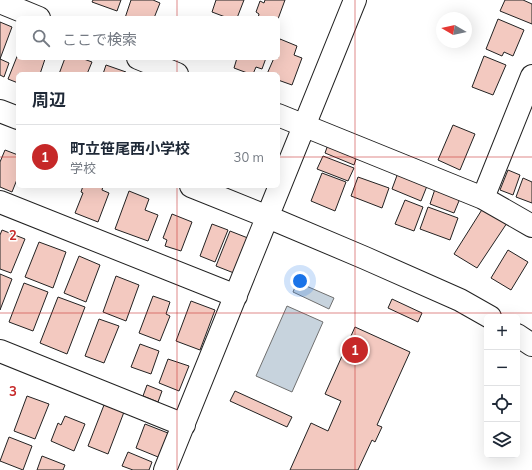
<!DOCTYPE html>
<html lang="ja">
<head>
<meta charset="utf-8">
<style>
  :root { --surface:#fff; --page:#f2f2f3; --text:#1f2937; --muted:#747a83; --line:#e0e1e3; --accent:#c62828 }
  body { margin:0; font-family:Mulish,"Noto Sans JP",sans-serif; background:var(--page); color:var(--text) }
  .controls { position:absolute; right:12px; bottom:12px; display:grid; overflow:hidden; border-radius:6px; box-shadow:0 4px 16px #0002 }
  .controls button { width:36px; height:36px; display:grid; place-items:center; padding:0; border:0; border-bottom:1px solid var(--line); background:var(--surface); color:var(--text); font:20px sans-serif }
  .compass { position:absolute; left:436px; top:12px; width:36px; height:36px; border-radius:50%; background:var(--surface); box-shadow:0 4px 16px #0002; rotate:279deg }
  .you { position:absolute; left:300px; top:281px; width:14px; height:14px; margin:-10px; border:3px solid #fff; border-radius:50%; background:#1a73e8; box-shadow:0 0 0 6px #1a73e833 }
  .badge { display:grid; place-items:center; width:26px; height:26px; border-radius:50%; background:var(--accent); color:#fff; font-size:13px; font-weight:700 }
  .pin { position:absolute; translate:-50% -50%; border:2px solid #fff; box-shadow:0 1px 4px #0006 }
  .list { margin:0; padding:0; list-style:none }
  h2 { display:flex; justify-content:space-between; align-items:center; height:52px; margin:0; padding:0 16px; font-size:17px }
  h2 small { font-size:13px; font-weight:400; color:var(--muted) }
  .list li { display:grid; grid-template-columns:26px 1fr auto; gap:12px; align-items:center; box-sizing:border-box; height:64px; padding:0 16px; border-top:1px solid var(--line) }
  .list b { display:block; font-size:15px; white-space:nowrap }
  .list p { margin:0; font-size:13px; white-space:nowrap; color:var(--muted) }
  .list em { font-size:13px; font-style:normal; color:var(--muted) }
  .icon { flex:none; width:22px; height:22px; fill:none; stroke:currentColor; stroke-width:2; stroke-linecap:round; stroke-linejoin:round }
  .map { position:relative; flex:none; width:532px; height:470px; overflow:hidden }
  .search { position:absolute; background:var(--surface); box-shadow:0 4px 16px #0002; left:16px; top:16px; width:264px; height:44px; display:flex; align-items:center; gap:10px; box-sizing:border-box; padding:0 14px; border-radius:6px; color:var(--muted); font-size:15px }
  .panel { position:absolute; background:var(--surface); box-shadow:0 4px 16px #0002; left:16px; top:72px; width:264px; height:116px; border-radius:6px }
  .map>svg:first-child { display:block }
  .water { fill:#c7d3dd; stroke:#6f6f6f }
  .building { fill:#f3c9c0; stroke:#222 }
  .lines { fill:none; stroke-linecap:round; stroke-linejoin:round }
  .minor-casing { stroke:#222; stroke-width:24 }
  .minor { stroke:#fff; stroke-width:22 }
  .grid { fill:none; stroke:#c62828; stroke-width:1; stroke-opacity:0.55 }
  .grid-label { font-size:13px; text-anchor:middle; font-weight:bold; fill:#c62828; stroke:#fff; stroke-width:3; stroke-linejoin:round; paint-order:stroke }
</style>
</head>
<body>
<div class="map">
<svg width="532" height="470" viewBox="0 0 532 470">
  <rect width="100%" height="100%" fill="#fff"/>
  <path class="water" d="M297,282l37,16 -5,11 -36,-17z
    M287,306l36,16 -31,70 -36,-16z"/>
  <path class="building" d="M93,0h28l-4,11 -25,-9z
    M131,0h22l7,3 -6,15h-29z
    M216,0h28l-7,18h-9l-16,-6z
    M265,0h20l-7,19 -20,-1 1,-4 -3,-2 4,-11 4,2z
    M505,0h18l9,4v20l-32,-13z
    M498,19l26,11 -11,26 -9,-4 -2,4 -16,-7z
    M0,22l12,5 -12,32 9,4 -5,14 -4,-2z
    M280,39l17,7 -3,9 8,3 -10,27 -14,-5v-6h-11l7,-16h4v-12z
    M18,54v4h24l3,1 -5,15h-22v9l-10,-4z
    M484,56l22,9 -13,30 -21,-8z
    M65,58h16l11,4 -5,12h-28z
    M237,58h29l-4,11 -6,-2 -3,7h-3l-16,-6z
    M106,65l20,7 -1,2h-22z
    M453,125l22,9 -15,36 -22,-10z
    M330,139l29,11 -5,15 -29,-12z
    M5,150l13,5v22l-6,15 -12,-5v-25z
    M323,156l31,12 -6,13 -31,-12z
    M399,170l30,11 -8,20 -29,-12z
    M508,170l12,5 -7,20 -13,-5z
    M322,173l24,9 -11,29 -24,-10z
    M358,177l31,11 -7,20 -31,-12z
    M523,178l9,4v21l-16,-6z
    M83,186h20l-1,4 7,3 -11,29 -23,-9 8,-20 -2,-1z
    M436,186l25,10 -7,17 -24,-9z
    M129,191l20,8 -4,11 13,5 -10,26 -33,-12z
    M405,200l18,7 -9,24 -19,-7z
    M428,207l30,11 -8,22 -30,-11z
    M483,208l24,15 -30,45 -23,-14z
    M172,214l20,8 -11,29 -16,-5 2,-6 -4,-2z
    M212,224l16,6 -13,32 -15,-6z
    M2,230l23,9 -14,34 -11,-4v-34z
    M230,231l23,9 -14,35 -23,-9z
    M39,242l27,10 -13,36 -28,-11z
    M508,250l20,12 -17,28 -20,-12z
    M79,256l21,9 -14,37 -22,-9z
    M0,274l12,5 -12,31z
    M116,276l23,9 -13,36 -23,-9z
    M24,283l24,9 -15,39 -24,-9z
    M153,296l17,6 -4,12 4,2 -10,25 -21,-8z
    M58,297l27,10 -18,47 -27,-11z
    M392,299l30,14 -4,9 -30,-14z
    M191,301l24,9 -15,40 -24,-9z
    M99,319l20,7 -15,37 -19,-7z
    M355,327l55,25 -33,73 5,2 -7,15 -3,-2 -14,30h-68l21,-47 17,8 13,-30 -16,-7z
    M140,344l19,7 -8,23 -20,-7z
    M168,359l21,7 -10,25 -20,-8z
    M147,385l15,6 -4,11 -15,-6z
    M235,391l57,26 -5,10 -57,-26z
    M27,396l22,8 -14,35 -21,-8z
    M104,405l20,7 -16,42 -20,-8z
    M65,416l20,8 -11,27 -23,-10 7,-18 3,2z
    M145,424l28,11 -10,24 -27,-11z
    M9,437l23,9 -9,24 -23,-9z
    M128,452l24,10 -3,8h-16l-11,-4z
    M42,456l23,9 -2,5h-26z"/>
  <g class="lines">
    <defs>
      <path id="minor" d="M0,2l39,16
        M138,58l39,16
        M0,111l18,7
        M278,115l205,83 49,-122
        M191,186l77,31 97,41 95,42 30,17
        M483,198l49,28
        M0,202l236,94
        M517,335l15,10
        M0,351l184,74
        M165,470l190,-470"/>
    </defs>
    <use href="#minor" class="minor-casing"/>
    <use href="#minor" class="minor"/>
  </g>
  <path class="grid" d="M177,0v18M355,0v470M177,58v16M0,157h18M278,157h254M177,186v284M0,313h532"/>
  <g class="grid-label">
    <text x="13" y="240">2</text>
    <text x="13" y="396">3</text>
  </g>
</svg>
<div class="controls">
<button>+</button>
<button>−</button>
<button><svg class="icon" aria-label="locate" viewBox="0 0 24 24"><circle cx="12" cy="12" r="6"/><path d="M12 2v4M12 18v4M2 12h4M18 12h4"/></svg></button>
<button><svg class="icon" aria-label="layers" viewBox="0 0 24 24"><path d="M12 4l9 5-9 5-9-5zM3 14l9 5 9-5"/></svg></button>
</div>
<svg class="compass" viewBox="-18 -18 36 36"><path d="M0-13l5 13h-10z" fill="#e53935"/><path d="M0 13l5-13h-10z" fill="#747a83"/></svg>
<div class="you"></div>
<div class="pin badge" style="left:355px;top:350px">1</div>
<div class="search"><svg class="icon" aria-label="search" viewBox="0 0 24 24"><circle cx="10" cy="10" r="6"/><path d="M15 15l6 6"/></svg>ここで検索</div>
<section class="panel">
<h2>周辺<small></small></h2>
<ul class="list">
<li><span class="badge">1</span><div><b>町立笹尾西小学校</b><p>学校</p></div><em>30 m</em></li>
</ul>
</section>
</div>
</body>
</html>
